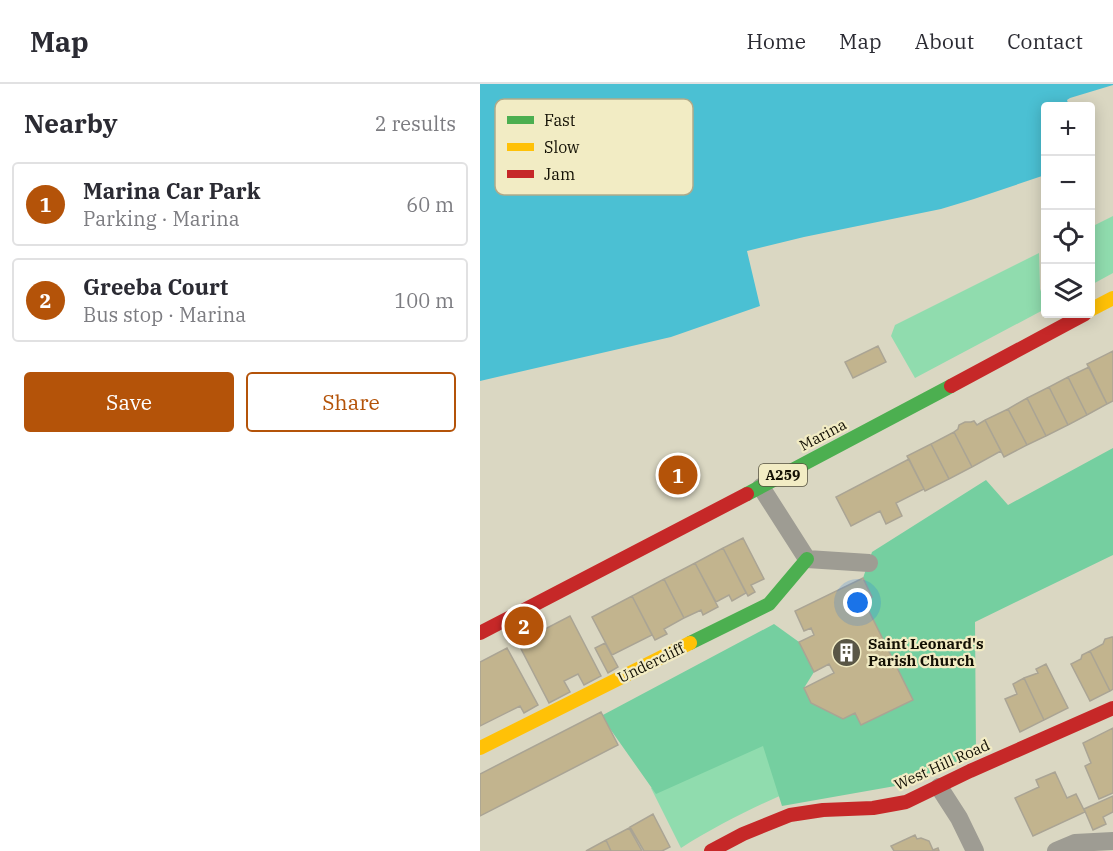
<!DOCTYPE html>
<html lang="en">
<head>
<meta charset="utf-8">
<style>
  :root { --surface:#fff; --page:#f2f2f3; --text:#2b2b33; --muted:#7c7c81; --line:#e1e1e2; --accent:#b45309 }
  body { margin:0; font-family:"IBM Plex Serif",serif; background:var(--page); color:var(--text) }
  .controls { position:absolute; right:18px; top:18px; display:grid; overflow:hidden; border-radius:6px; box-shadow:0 3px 15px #0003 }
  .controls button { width:54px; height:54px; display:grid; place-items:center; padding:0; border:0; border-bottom:2px solid var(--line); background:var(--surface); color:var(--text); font:30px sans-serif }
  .you { position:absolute; left:378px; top:519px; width:21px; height:21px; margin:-15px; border:4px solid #fff; border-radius:50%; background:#1a73e8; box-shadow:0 0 0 9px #1a73e833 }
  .badge { display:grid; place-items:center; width:39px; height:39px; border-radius:50%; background:var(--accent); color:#fff; font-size:20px; font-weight:700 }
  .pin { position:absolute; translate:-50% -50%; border:3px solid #fff; box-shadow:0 2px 6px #0006 }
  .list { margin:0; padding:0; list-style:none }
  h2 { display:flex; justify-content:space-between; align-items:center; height:78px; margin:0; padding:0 24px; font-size:26px }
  h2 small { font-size:20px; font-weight:400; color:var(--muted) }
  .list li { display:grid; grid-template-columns:39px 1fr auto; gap:18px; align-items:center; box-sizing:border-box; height:84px; margin:0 12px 12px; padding:0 12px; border:2px solid var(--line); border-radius:6px }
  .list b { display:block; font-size:22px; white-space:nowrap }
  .list p { margin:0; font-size:20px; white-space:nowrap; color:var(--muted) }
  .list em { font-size:20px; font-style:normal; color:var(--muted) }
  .actions { display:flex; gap:12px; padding:18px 24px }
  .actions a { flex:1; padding:14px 0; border:2px solid var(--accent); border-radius:6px; text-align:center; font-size:21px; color:var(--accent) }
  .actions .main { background:var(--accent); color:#fff }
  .icon { flex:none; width:33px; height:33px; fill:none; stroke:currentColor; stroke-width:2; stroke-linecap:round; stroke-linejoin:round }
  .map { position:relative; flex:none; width:633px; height:767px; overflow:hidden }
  header { display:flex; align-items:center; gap:36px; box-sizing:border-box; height:84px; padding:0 30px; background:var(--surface); border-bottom:2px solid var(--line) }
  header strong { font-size:28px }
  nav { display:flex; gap:33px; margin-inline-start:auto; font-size:21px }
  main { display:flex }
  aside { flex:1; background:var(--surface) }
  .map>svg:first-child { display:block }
  .green { fill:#90dcae }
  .forest { fill:#75cfa0 }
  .water { fill:#4bc0d3 }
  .building { fill:#c2b48e; stroke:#aaa494; stroke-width:1.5 }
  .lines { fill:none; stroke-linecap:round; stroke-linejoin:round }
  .street { stroke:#9e9c93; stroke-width:18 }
  .fast { stroke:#4caf50; stroke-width:14 }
  .slow { stroke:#ffc107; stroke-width:14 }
  .jam { stroke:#c62828; stroke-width:14 }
  .labels { text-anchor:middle; stroke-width:4.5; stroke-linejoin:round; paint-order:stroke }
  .shield { fill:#f2ecc4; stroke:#56523e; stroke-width:1.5 }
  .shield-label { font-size:14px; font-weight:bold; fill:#131004 }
  .street-label { font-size:15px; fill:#131004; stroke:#f2ecc4 }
  .poi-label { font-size:15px; font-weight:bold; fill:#131004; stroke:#f2ecc4; text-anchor:start }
  .key { fill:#f2ecc4; stroke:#afaa8a; stroke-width:1.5 }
  .key-label { font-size:16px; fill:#131004 }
</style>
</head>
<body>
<header>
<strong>Map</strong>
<nav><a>Home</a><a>Map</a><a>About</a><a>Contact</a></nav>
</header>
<main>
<aside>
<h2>Nearby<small>2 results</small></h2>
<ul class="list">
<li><span class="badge">1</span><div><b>Marina Car Park</b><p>Parking · Marina</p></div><em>60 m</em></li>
<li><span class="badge">2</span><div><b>Greeba Court</b><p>Bus stop · Marina</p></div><em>100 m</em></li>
</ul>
<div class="actions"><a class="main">Save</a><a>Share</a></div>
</aside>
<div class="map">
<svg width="633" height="767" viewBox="0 0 633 767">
  <rect width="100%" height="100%" fill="#dad7c2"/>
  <path class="green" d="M633,132v57l-22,12v-58z
    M559,169l1,36 5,13v7l-130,69 -24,-42 4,-11z
    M283,658l30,48c-39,17 -76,35 -112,58l-30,-60 94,-42z"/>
  <path class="forest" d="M633,364v107l-138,67 1,132 -75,31 -119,21 -19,-60 -107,48 -55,-78 173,-92 25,18 15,30 -10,16 7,15 32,16 12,-6 6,12 51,-25 -48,-99 8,-4 -9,-19 9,-26 114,-72 22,25z"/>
  <path class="water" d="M0,0h633v1l-43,13 -3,2 2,6h-23l-1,69 -71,24 -33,10 -137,28 -57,14 13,55 -89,31 -191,44z"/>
  <path class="building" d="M398,262l8,16 -33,16 -8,-16z
    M633,267v50l-6,3 -20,-40z
    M609,283l18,37 -20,11 -19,-38z
    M588,293l19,38 -19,10 -19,-38z
    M569,303l19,38 -22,11 -19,-38z
    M547,314l19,38 -19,9 -19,-36z
    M528,325l19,36 -23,12 -19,-37z
    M505,336l16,31 -29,16 -18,-35 4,-3 1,-4 6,-3h6l3,-1 3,4z
    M474,348l18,35 -23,12 -18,-35z
    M451,360l18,35 -24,12 -18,-35z
    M429,375l15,30 -28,14 6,13 -16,8 -6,-13 -29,15 -15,-29z
    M263,454l21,41 -13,6 4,7 -7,4 -25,-48z
    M243,464l23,45 -14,8 -3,-6 -13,7 -21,-39z
    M215,479l23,44 -15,8 -2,-5 -17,8 -20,-39z
    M383,494l9,19 -8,4 49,99 -52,25 -6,-12 -12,6 -32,-16 -7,-15 30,-15 -5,-9 -15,8 -15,-30 15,-7 -3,-7 -7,3 -9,-20z
    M184,495l20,39 -20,11 3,5 -12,6 -23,-44z
    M152,512l20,39 -40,20 -20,-38z
    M90,532l31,60 -17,9 -6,-11 -14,7 6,11 -21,11 -31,-60z
    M632,553h1v52l-3,2 -20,-40 13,-7 2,-5z
    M125,559l13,24 -10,6 -13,-25z
    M27,564l31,57 -14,8 -4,-7 -40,20v-64z
    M610,567l20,40 -20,10 -19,-37 10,-5 1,-4z
    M566,580l22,44 -24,12 -20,-42 14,-5 -2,-4z
    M544,594l20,42 -24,12 -15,-33 12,-5 -4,-10z
    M121,628l17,33 -138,71v-42z
    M633,644v65l-14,6 -14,-33 6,-3 -8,-20z
    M575,688l12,26 9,-4 9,18 -52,24 -18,-38 24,-11 -3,-7z
    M633,712v16l-10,5 3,7 -13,6 -9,-21z
    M173,730l17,33 -8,4h-18l-14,-24z
    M149,744l13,23h-31l-5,-11z
    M435,751l2,4 4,-1 8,3 4,9 5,-2 1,3h-45l-3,-5z
    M126,756l5,11h-25z"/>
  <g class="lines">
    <path class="street" d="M281,403l46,72 62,4
      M459,703l20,31 16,33
      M576,767l19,-8 38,-2"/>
    <path class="fast" d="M267,410l204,-108
      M210,559l79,-39 38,-45"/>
    <path class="slow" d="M610,226l23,-12
      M0,664l210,-105"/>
    <path class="jam" d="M471,302l134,-72
      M0,549l267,-139
      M231,767l32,-17 47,-19 33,-5 50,-2 33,-6 64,-31 143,-63"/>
  </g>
  <defs>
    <symbol id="building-disc" viewBox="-11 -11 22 22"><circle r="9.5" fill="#595646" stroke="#f2ecc4"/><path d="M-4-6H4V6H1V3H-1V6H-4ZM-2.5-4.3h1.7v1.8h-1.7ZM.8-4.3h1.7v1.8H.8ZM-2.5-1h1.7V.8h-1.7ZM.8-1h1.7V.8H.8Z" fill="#fff"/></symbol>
  </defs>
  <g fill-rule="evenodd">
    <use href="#building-disc" x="350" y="552" width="33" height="33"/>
  </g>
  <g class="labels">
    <rect class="shield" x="279" y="380" width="48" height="22" rx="4.5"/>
    <g class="shield-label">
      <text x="303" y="396">A259</text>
    </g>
    <g class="street-label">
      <text transform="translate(343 351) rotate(-28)" y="5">Marina</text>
      <text transform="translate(171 579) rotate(-26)" y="5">Undercliff</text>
      <text transform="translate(462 681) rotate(-24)" y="5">West Hill Road</text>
    </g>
    <g class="poi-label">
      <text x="388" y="565">Saint Leonard's<tspan x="388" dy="17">Parish Church</tspan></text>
    </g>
  </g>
  <rect x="15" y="15" width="198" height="96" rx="9" class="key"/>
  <rect x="27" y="32" width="27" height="8" fill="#4caf50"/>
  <rect x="27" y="59" width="27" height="8" fill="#ffc107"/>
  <rect x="27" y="86" width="27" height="8" fill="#c62828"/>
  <g class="key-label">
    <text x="64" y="42">Fast</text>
    <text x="64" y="69">Slow</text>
    <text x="64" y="96">Jam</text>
  </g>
</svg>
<div class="controls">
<button>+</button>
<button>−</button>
<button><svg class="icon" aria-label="locate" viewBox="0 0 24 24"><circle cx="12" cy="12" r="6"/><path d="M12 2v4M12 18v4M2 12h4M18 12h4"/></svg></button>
<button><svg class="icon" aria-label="layers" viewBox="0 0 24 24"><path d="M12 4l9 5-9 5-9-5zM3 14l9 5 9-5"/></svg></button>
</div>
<div class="you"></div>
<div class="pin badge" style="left:198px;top:391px">1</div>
<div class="pin badge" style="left:44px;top:542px">2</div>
</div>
</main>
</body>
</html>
